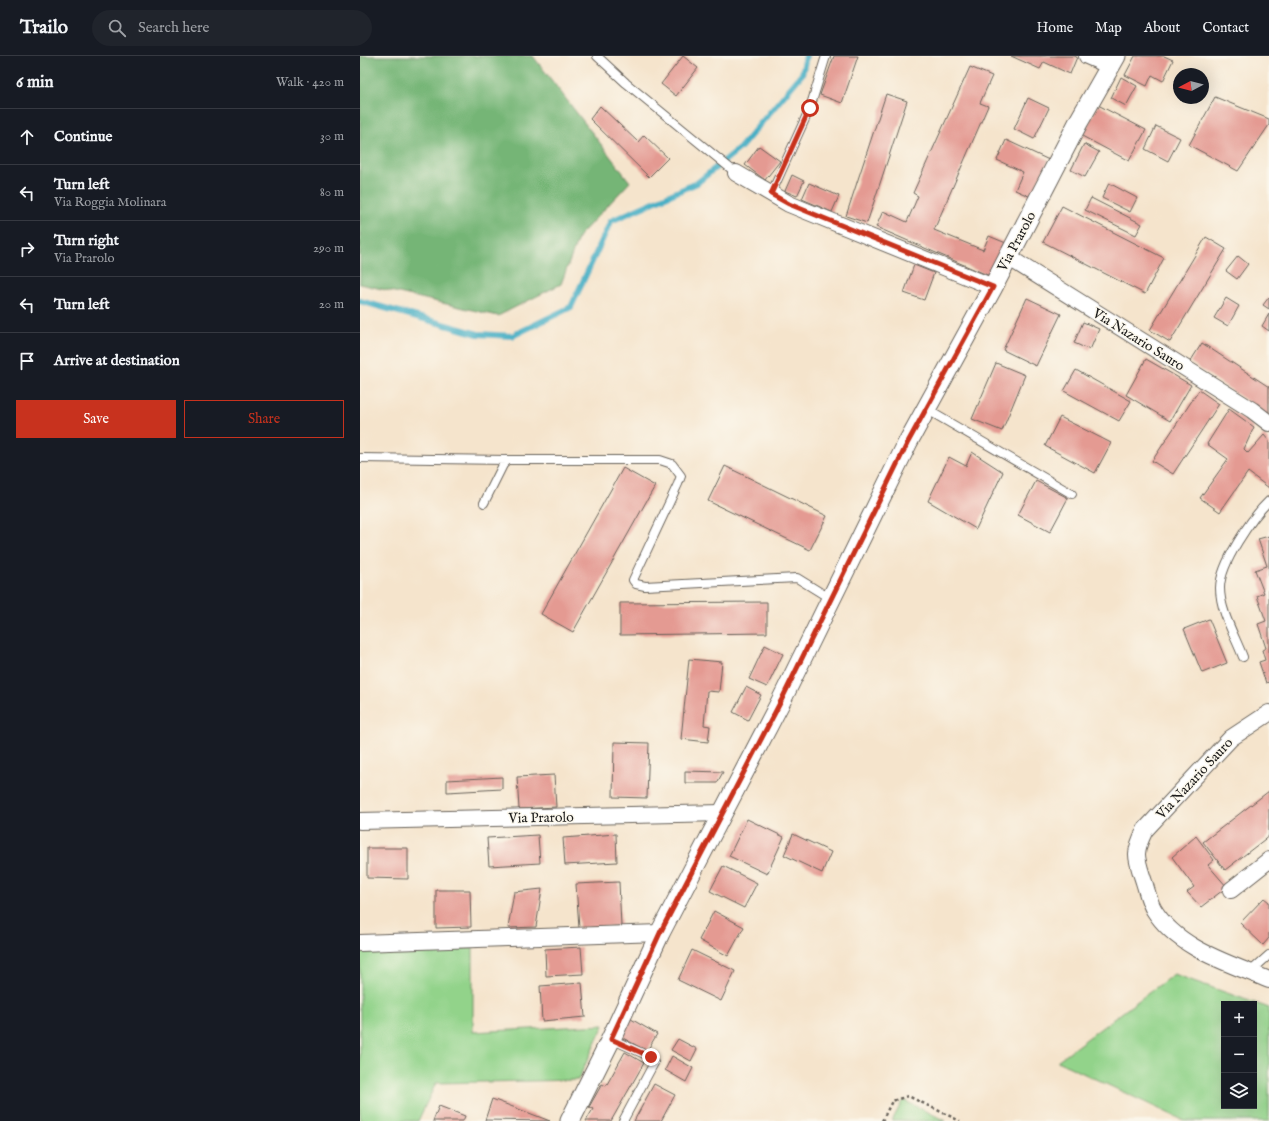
<!DOCTYPE html>
<html lang="en">
<head>
<meta charset="utf-8">
<style>
  :root { --surface:#171b24; --page:#20242c; --text:#f1f3f6; --muted:#9ea1a6; --line:#363941; --accent:#c8321e }
  body { margin:0; font-family:"IM FELL English",serif; background:var(--page); color:var(--text) }
  .controls { position:absolute; right:12px; bottom:12px; display:grid; overflow:hidden; border-radius:0px; box-shadow:0 4px 16px #0002 }
  .controls button { width:36px; height:36px; display:grid; place-items:center; padding:0; border:0; border-bottom:1px solid var(--line); background:var(--surface); color:var(--text); font:20px sans-serif }
  .compass { position:absolute; left:813px; top:12px; width:36px; height:36px; border-radius:50%; background:var(--surface); box-shadow:0 4px 16px #0002; rotate:263deg }
  .stop { position:absolute; width:12px; height:12px; margin:-9px; border:3px solid #c8321e; border-radius:50%; background:#fff }
  .stop.end { background:#c8321e; border-color:#fff; box-shadow:0 1px 4px #0008 }
  .list { margin:0; padding:0; list-style:none }
  h2 { display:flex; justify-content:space-between; align-items:center; height:52px; margin:0; padding:0 16px; font-size:17px }
  h2 small { font-size:13px; font-weight:400; color:var(--muted) }
  .list li { display:grid; grid-template-columns:26px 1fr auto; gap:12px; align-items:center; box-sizing:border-box; height:56px; padding:0 16px; border-top:1px solid var(--line) }
  .list b { display:block; font-size:15px; white-space:nowrap }
  .list p { margin:0; font-size:13px; white-space:nowrap; color:var(--muted) }
  .list em { font-size:13px; font-style:normal; color:var(--muted) }
  .actions { display:flex; gap:8px; padding:12px 16px }
  .actions a { flex:1; padding:9px 0; border:1px solid var(--accent); border-radius:0px; text-align:center; font-size:14px; color:var(--accent) }
  .actions .main { background:var(--accent); color:#fff }
  .icon { flex:none; width:22px; height:22px; fill:none; stroke:currentColor; stroke-width:2; stroke-linecap:round; stroke-linejoin:round }
  .map { position:relative; flex:none; width:909px; height:1065px; overflow:hidden }
  header { display:flex; align-items:center; gap:24px; box-sizing:border-box; height:56px; padding:0 20px; background:var(--surface); border-bottom:1px solid var(--line) }
  header strong { font-size:19px }
  nav { display:flex; gap:22px; margin-inline-start:auto; font-size:14px }
  .search { width:280px; height:36px; background:var(--page); display:flex; align-items:center; gap:10px; box-sizing:border-box; padding:0 14px; border-radius:22px; color:var(--muted); font-size:15px }
  main { display:flex }
  aside { flex:1; background:var(--surface) }
  .map>svg:first-child { display:block }
  .green { fill:#92d38a; stroke:#577853; fill-rule:evenodd }
  .forest { fill:#75b576; stroke:#486849 }
  .lines { fill:none; stroke-linecap:round; stroke-linejoin:round }
  .stream { stroke:#46afc5; stroke-width:6 }
  .building { fill:#e49a92 }
  .service-casing { stroke:#68625a; stroke-width:10 }
  .minor-casing { stroke:#68625a; stroke-width:18 }
  .tertiary-casing { stroke:#68625a; stroke-width:21 }
  .path { stroke:#68625a; stroke-width:2.5; stroke-dasharray:3 3; stroke-linecap:butt }
  .service { stroke:#fff; stroke-width:8 }
  .minor { stroke:#fff; stroke-width:16 }
  .tertiary { stroke:#fff; stroke-width:19 }
  .route { stroke:#c8321e; stroke-width:5 }
  .labels { text-anchor:middle; stroke-width:3; stroke-linejoin:round; paint-order:stroke }
  .street-label { font-size:14px; fill:#1c1c1c; stroke:#fbf7ec }
</style>
</head>
<body>
<header>
<strong>Trailo</strong>
<div class="search"><svg class="icon" aria-label="search" viewBox="0 0 24 24"><circle cx="10" cy="10" r="6"/><path d="M15 15l6 6"/></svg>Search here</div>
<nav><a>Home</a><a>Map</a><a>About</a><a>Contact</a></nav>
</header>
<main>
<aside>
<h2>6 min<small>Walk · 420 m</small></h2>
<ul class="list">
<li><svg class="icon" aria-label="ahead" viewBox="0 0 24 24"><path d="M12 20V5M6 11l6-6 6 6"/></svg><div><b>Continue</b></div><em>30 m</em></li>
<li><svg class="icon" aria-label="left" viewBox="0 0 24 24"><path d="M17 20v-9H6M10 6l-5 5 5 5"/></svg><div><b>Turn left</b><p>Via Roggia Molinara</p></div><em>80 m</em></li>
<li><svg class="icon" aria-label="right" viewBox="0 0 24 24"><path d="M7 20v-9h11M14 6l5 5-5 5"/></svg><div><b>Turn right</b><p>Via Prarolo</p></div><em>290 m</em></li>
<li><svg class="icon" aria-label="left" viewBox="0 0 24 24"><path d="M17 20v-9H6M10 6l-5 5 5 5"/></svg><div><b>Turn left</b></div><em>20 m</em></li>
<li><svg class="icon" aria-label="arrive" viewBox="0 0 24 24"><path d="M6 21V4h12l-3 4 3 4H6"/></svg><div><b>Arrive at destination</b></div></li>
</ul>
<div class="actions"><a class="main">Save</a><a>Share</a></div>
</aside>
<div class="map">
<svg width="909" height="1065" viewBox="0 0 909 1065">
  <rect width="100%" height="100%" fill="#fbf7ec"/>
  <filter id="ink" filterUnits="userSpaceOnUse"><feTurbulence type="fractalNoise" baseFrequency=".025" numOctaves="2"/><feDisplacementMap in="SourceGraphic" scale="8" xChannelSelector="R" yChannelSelector="G"/><feConvolveMatrix kernelMatrix="1 2 1 2 8 2 1 2 1" color-interpolation-filters="sRGB"/></filter>
  <filter id="wash" filterUnits="userSpaceOnUse"><feTurbulence type="fractalNoise" baseFrequency=".012" numOctaves="4" result="noise"/><feDisplacementMap in="SourceGraphic" scale="16" xChannelSelector="R" yChannelSelector="G"/><feGaussianBlur stdDeviation="0.9" result="paint"/><feColorMatrix in="noise" values="0 0 0 0 0 0 0 0 0 0 0 0 0 0 0 0 0 1.4 0 .05"/><feComposite in="paint" operator="in"/></filter>
  <g filter="url(#wash)">
    <rect width="100%" height="100%" fill="#f5e4cc"/>
    <path class="green" d="M113,892v84l131,-7 -26,55 -142,3 -18,38h-58v-169z
      M814,918l95,34v113h-84l-128,-60zM864,948h30v102h-30z
      M543,1044l43,21h-54z"/>
    <path class="forest" d="M0,0h173l97,126 -51,54 -18,48 -63,32 -138,-32z"/>
    <g class="lines">
      <path class="stream" d="M0,245l118,33 34,2 59,-29 40,-86 86,-38 43,-35 62,-74 4,-18"/>
    </g>
    <g id="blocks">
      <path class="building" d="M323,0l15,12 -22,28 -15,-12z
        M474,0h24l-16,47 -22,-8z
        M651,0h63l3,1 -7,17 -26,-12 -4,7z
        M775,0h29l9,4 -10,21 -11,-6 -5,11 -22,-11z
        M610,11l22,9 -12,27 8,3 -54,124 49,20 6,-14 17,7 -14,34 -116,-50 7,-16 24,11 11,-26 -5,-3z
        M761,21l16,9 -11,20 -15,-8z
        M526,38l21,7 -40,122 -21,-7z
        M855,41l54,22v6l-31,46 -49,-26z
        M668,42l21,10 -15,31 -20,-10z
        M738,49l48,25 -17,31 -47,-25z
        M240,50l38,36 6,-7 24,23 -19,19 -59,-58z
        M796,70l24,12 -12,23 -23,-12z
        M646,84l43,20 -18,37 -16,-7 8,-18 -26,-12z
        M724,88l15,8 -14,25 -14,-7z
        M399,90l21,15 -15,19 -20,-15z
        M432,119l12,6 -7,15 -12,-5z
        M449,127l30,13 -7,16 -30,-13z
        M749,127l28,15 -7,14 -28,-14z
        M731,142l51,26 -6,11 -51,-25z
        M702,150l102,52 -19,36 -102,-52z
        M846,181l20,12 -56,93 -20,-12z
        M878,200l10,8 -11,15 -11,-8z
        M554,209l20,8 -10,27 -20,-7z
        M909,241v12l-6,-4z
        M667,242l34,16 -25,52 -33,-16z
        M866,242l13,8 -11,20 -14,-8z
        M909,258v17l-7,-5z
        M723,266l16,7 -9,21 -16,-7z
        M842,287l67,44v29l-79,-54z
        M786,303l45,26 -21,36 -44,-26z
        M636,307l29,12 -23,56 -30,-12z
        M716,314l55,31 -12,20 -55,-30z
        M839,334l20,14 -46,70 -21,-13z
        M869,353l25,18 -10,22 4,4 16,-18 5,6v47l-21,-16 -28,40 -20,-14 28,-39 -21,-15z
        M700,361l51,26 -16,30 -50,-27z
        M612,396l31,20 -27,57 -48,-28 21,-44 17,9z
        M365,410l102,50 -17,34 -102,-49z
        M263,412l32,18 -82,146 -32,-18z
        M676,425l32,17 -18,34 -32,-17z
        M909,480v146l-3,1 -7,-21 6,-2 -3,-10 4,-2 -8,-24 8,-3 -9,-25 7,-3 -9,-23 12,-4 -9,-27z
        M407,546v31l-147,2v-32z
        M849,563l18,44 -25,10 -18,-44z
        M405,589l18,9 -16,33 -18,-8z
        M329,603l33,3 -3,30 -12,-1 -3,34 6,1 -2,16 -27,-3z
        M386,631l15,8 -13,25 -15,-8z
        M254,686l35,1 -2,55 -34,-1z
        M325,715l38,1 -6,11h-32z
        M194,719l2,32 -37,2 -2,-32z
        M142,721v12l-55,3v-12z
        M909,735v45l-44,34 -22,-28z
        M387,763l37,18 -17,37 -38,-18z
        M256,778l1,28 -52,3 -2,-27z
        M433,778l38,18 -9,21 -38,-18z
        M178,779l2,28 -51,3 -2,-28z
        M836,780l18,24 -6,5 19,22 -26,20 -14,-15 7,-5 -22,-30z
        M7,792h41v31l-41,-1z
        M363,810l34,17 -13,25 -34,-17z
        M259,826l2,44 -42,2 -3,-44z
        M182,833l-6,38 -28,1 6,-36z
        M76,834h34l1,37 -35,1z
        M904,842l5,4v36l-6,7 -23,-22z
        M354,855l30,16 -16,29 -29,-16z
        M221,891l2,27 -37,2 -1,-27z
        M332,894l43,21 -14,30 -43,-21z
        M222,927l3,34 -43,4 -2,-35z
        M271,963l26,15 -10,17 -26,-14z
        M318,983l19,10 -6,12 -20,-11z
        M265,996l19,11 -33,58h-25l7,-12 -4,-2 13,-23 4,2z
        M312,1000l21,12 -7,14 -21,-12z
        M294,1028l21,11 -14,26h-27z
        M132,1043l58,22 -65,-1z
        M79,1050l26,10 -2,5h-30z"/>
    </g>
  </g>
  <g filter="url(#ink)">
    <use href="#blocks" fill-opacity="0" stroke="#68625a" stroke-width="1"/>
    <g class="lines">
      <defs>
        <path id="service" d="M237,0l29,27 110,90
          M411,138l39,-86 16,-52
          M566,353l146,85
          M0,402l148,2
          M124,447l19,-38 5,-5h152l12,4 9,12 -3,8 -45,96 3,4 9,2 152,-8 34,21
          M883,601c-8,-21 -23,-46 -23,-69 0,-24 32,-71 49,-87
          M890,916l19,-17
          M251,983l40,18 3,6 -31,58"/>
        <path id="minor" d="M727,0l23,10
          M376,117l53,31 204,83
          M648,201l244,153 17,13
          M909,657l-38,25 -86,92c-12,24 -9,27 -1,52 3,9 5,20 10,28 24,39 75,53 115,70
          M0,765l363,-8
          M871,834l38,-30
          M0,887l300,-10"/>
        <path id="tertiary" d="M210,1065l41,-82 49,-106 121,-232 127,-259 85,-155 86,-166 37,-65"/>
      </defs>
      <use href="#service" class="service-casing"/>
      <use href="#minor" class="minor-casing"/>
      <use href="#tertiary" class="tertiary-casing"/>
      <path class="path" d="M522,1065l10,-20 16,-5 52,25"/>
      <use href="#service" class="service"/>
      <use href="#minor" class="minor"/>
      <use href="#tertiary" class="tertiary"/>
    </g>
  </g>
  <g class="lines" filter="url(#ink)">
    <path class="route" d="M291,1001l-40,-18 49,-106 121,-232 127,-259 85,-155 -204,-83 -18,-10 39,-86"/>
  </g>
  <g class="labels">
    <g class="street-label">
      <text transform="translate(656 185) rotate(-62)" y="5">Via Prarolo</text>
      <text transform="translate(779 283) rotate(32)" y="5">Via Nazario Sauro</text>
      <text transform="translate(834 722) rotate(-47)" y="5">Via Nazario Sauro</text>
      <text transform="translate(181 761) rotate(-1)" y="5">Via Prarolo</text>
    </g>
  </g>
</svg>
<div class="controls">
<button>+</button>
<button>−</button>
<button><svg class="icon" aria-label="layers" viewBox="0 0 24 24"><path d="M12 4l9 5-9 5-9-5zM3 14l9 5 9-5"/></svg></button>
</div>
<svg class="compass" viewBox="-18 -18 36 36"><path d="M0-13l5 13h-10z" fill="#e53935"/><path d="M0 13l5-13h-10z" fill="#9ea1a6"/></svg>
<div class="stop" style="left:450px;top:52px"></div>
<div class="stop end" style="left:291px;top:1001px"></div>
</div>
</main>
</body>
</html>
